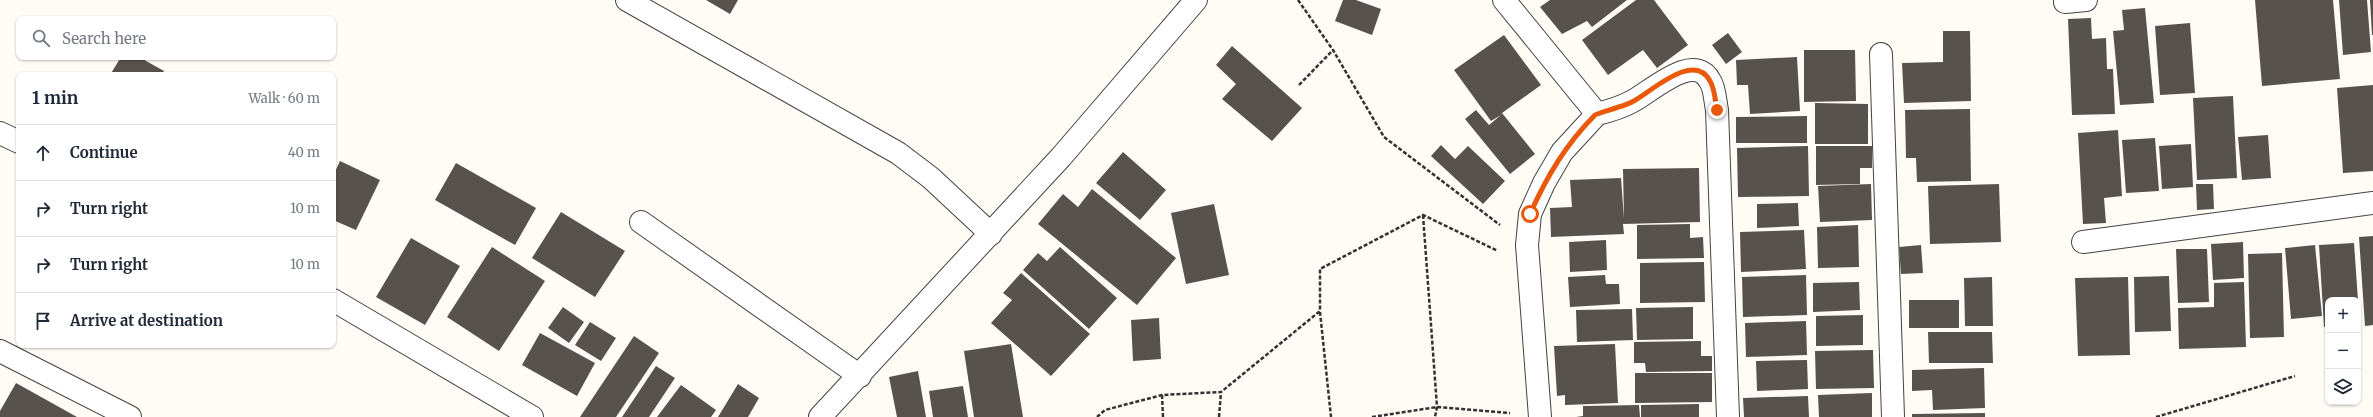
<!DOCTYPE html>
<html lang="en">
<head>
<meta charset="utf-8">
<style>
  :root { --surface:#fff; --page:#f6f6f7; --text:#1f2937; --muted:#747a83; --line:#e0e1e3 }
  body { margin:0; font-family:Merriweather,serif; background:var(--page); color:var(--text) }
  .controls { position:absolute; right:12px; bottom:12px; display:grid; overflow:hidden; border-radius:8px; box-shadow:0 1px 3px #0004 }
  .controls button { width:36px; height:36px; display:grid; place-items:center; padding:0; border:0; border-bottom:1px solid var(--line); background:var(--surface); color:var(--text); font:20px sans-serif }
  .stop { position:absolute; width:12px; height:12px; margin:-9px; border:3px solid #ea580c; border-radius:50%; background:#fff }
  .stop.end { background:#ea580c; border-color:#fff; box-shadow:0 1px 4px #0008 }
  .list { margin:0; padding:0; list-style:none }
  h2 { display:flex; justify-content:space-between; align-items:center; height:52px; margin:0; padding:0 16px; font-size:17px }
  h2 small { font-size:13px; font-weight:400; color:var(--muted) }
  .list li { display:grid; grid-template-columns:26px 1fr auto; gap:12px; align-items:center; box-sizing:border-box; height:56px; padding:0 16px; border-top:1px solid var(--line) }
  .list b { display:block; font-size:15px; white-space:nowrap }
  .list em { font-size:13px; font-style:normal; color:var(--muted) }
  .icon { flex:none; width:22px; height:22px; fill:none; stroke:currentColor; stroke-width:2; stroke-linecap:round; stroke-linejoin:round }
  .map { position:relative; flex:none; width:2373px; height:417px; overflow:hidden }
  .search { position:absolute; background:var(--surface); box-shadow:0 1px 3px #0004; left:16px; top:16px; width:320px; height:44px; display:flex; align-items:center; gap:10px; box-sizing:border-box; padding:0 14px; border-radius:8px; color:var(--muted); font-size:15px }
  .panel { position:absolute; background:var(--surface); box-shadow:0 1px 3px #0004; left:16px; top:72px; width:320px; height:276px; border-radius:8px }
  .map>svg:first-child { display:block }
  .building { fill:#58524e }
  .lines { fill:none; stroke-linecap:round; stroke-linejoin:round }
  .minor-casing { stroke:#434343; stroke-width:24 }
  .path { stroke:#323232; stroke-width:2.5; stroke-dasharray:4 2; stroke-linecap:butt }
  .minor { stroke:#fff; stroke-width:22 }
  .route { stroke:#ea580c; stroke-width:5 }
</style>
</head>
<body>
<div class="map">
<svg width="2373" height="417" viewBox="0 0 2373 417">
  <rect width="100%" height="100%" fill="#fefcf5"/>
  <path class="building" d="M706,0h32l-8,14z
    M1343,0h13l25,9 -9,26 -37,-14z
    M1550,0h77l-35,27 -5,-6 -25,13 -22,-27z
    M1636,0h18l34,45 -31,23 -14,-18 -35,25 -26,-35z
    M2255,0h78l7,79 -78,7z
    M2339,0h28l4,52 -28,3z
    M2370,0h3v35h-1z
    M2145,8l9,95 -34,2 -7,-74 11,-1 -2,-20z
    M2091,18l1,21 14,-1 1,31h6l2,45 -43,1 -4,-96z
    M2190,23l5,70 -35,2 -5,-69z
    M1943,31h27l1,70 -67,2 -2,-40 41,-1z
    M1728,33l14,19 -16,12 -14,-19z
    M1504,35l37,50 -39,28 33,41 -25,20 -45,-55 11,-9 13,15 12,-10 -10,6 -37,-51z
    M1232,46l70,62 -30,33 -50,-42 14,-15 -20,-19z
    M1804,50h51l1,51 -52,1z
    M121,57h18l25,14 -2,4h-52z
    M1797,57l3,54 -50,3 -2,-29h-11l-1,-25z
    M2373,85v86l-30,2 -6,-85z
    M2233,96l4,82 -40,2 -4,-82z
    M1815,103l53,1v40h-53z
    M1970,109l1,72 -54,1 -1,-24h-10l-1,-48z
    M1807,116v27h-71v-26z
    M2118,130l4,66 -18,2 2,25 -23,1 -5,-91z
    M2268,135l3,43 -29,2 -4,-43z
    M2155,138l4,53 -33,2 -4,-53z
    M2191,144l2,43 -31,2 -3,-43z
    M1441,145l14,14 13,-13 37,35 -22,23 -52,-48z
    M1808,146l1,50 -71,1 -1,-49z
    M1816,146h56v22h-12v16l-44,1z
    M1123,152l43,38 -26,30 -44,-37z
    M340,161l40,19 -24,50 -23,-10v-44z
    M456,163l80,45 -21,37 -80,-45z
    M1699,168l1,54 -77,2 1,10 -73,3 -1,-29 22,-1 -2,-27 51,-2 3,41 -1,-50z
    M1871,184l1,36 -52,2 -2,-36z
    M1999,184l2,58 -71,2 -2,-58z
    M2196,184h17l1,25 -17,1z
    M1092,189l84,69 -39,47 -99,-81 25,-30 15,13z
    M1798,203l1,23 -42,2v-24z
    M1214,204l15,71 -43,9 -15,-71z
    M561,212l64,39 -30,46 -63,-39z
    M1690,224v14l13,-1 1,21 -67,1v-34z
    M1858,225l1,42 -41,1 -1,-41z
    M1804,230l2,39 -65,3 -1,-40z
    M2373,236v89l-8,1 -6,-89z
    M411,238l49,28 -35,59 -49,-28z
    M1606,240l1,30 -37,2 -1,-30z
    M2243,242l1,36 -31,2 -2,-36z
    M2354,243l4,57h-30v27h-4l-5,-82z
    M1921,245l2,28 -22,1 -2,-27z
    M2315,245l7,71 -31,3 -6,-71z
    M492,247l53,34 -46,70 -52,-34z
    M1060,247l57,51 -28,31 -66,-59 15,-17 9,8z
    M2176,249h31l2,53 -31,1z
    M2282,253l2,84 -34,1 -2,-84z
    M1704,262l1,40 -65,1v-40z
    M1021,273l69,61 -39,42 -60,-53 21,-23 -9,-7z
    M1605,275l1,9h13l1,20 -50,3 -2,-30z
    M1806,275l1,40 -64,2 -1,-40z
    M2169,276l2,55 -36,1 -1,-55z
    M1992,277l1,49h-28l-1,-48z
    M2128,277l2,78 -52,1 -3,-78z
    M1859,282l1,28 -47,2v-29z
    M2244,282l2,65 -67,2 -1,-41 36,-1v-24z
    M1909,300h50v28h-50z
    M563,307l21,15 -15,21 -21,-15z
    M1693,307v32l-56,1 -1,-32z
    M1632,309l1,31 -56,2 -1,-32z
    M1863,315v30l-47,1v-30z
    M1159,318l2,41 -28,2 -2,-41z
    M1806,321l1,34 -61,2 -1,-34z
    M590,322l26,16 -15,23 -26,-16z
    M1928,332h64l1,31h-64z
    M540,333l55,30 -18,33 -55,-31z
    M634,336l25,17 -43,64h-36z
    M1701,341v15h11v15l-66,1 -1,-9h-11v-21z
    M1011,344l12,73h-49l-10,-66z
    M1615,344l3,59 -53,2v-10l-8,1 -3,-50z
    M1873,350l1,38 -58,1 -1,-38z
    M1807,360l1,29 -51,2 -1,-30z
    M656,366l19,12 -26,39h-27z
    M1984,368l1,40 -52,2 -1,-20 -20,1v-21z
    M918,371l8,46h-29l-8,-40z
    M1635,373h77v29l-77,1z
    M16,383l61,34h-77v-6z
    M738,384l21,14 -11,19h-30z
    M681,385l35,25 -5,7h-54z
    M963,386l5,31h-35l-4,-26z
    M1872,393v24h-53l-1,-22z
    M1808,396l1,21h-65l-1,-19z
    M1699,404v13h-58v-12z
    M1639,405l1,12h-64l7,-1v-10z
    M1985,413v4h-73v-3z"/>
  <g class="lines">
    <defs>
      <path id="minor" d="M627,0l271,153 33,25 60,56
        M1504,0l93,114c12,-3 23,-6 34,-12 19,-9 63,-52 79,-21 5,7 5,20 7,29l11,307
        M2065,2l21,-2
        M1881,54l12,363
        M0,133l19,9
        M641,222l219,154
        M2083,242l290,-39
        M333,300l199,117
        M0,351l130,66
        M820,417l241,-260 135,-157
        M1540,417l-13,-172 3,-31 14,-31 18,-31 35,-38"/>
    </defs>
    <use href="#minor" class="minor-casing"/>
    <path class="path" d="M1298,0l35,50 51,87 116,88
      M1299,85l34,-35
      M1423,215l14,192 -2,10
      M1320,312l11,105
      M1162,395l1,22
      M1097,417l8,-7 57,-15 59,-3 99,-81v-42l103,-54 75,36
      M1219,417l2,-25
      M1372,417l65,-10 73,6
      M2156,417l139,-41"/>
    <use href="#minor" class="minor"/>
  </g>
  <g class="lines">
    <path class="route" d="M1530,214c17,-38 36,-70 65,-99 2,-2 30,-9 37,-13 18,-9 62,-52 78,-21 5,8 5,20 7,29"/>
  </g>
</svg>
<div class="controls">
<button>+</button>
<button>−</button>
<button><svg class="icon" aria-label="layers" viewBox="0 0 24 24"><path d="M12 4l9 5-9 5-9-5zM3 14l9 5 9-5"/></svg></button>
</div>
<div class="stop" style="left:1530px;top:214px"></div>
<div class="stop end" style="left:1717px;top:110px"></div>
<div class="search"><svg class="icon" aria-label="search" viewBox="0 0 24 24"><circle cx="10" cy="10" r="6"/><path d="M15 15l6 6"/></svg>Search here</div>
<section class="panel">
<h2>1 min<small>Walk · 60 m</small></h2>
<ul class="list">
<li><svg class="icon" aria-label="ahead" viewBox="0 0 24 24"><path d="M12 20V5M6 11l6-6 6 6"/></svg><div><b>Continue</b></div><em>40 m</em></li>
<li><svg class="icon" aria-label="right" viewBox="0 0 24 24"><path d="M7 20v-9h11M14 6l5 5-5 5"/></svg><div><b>Turn right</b></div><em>10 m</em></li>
<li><svg class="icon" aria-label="right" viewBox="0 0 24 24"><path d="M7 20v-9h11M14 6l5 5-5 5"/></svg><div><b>Turn right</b></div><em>10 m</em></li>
<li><svg class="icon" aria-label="arrive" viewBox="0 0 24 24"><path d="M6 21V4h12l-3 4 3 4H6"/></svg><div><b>Arrive at destination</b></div></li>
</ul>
</section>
</div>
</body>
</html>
